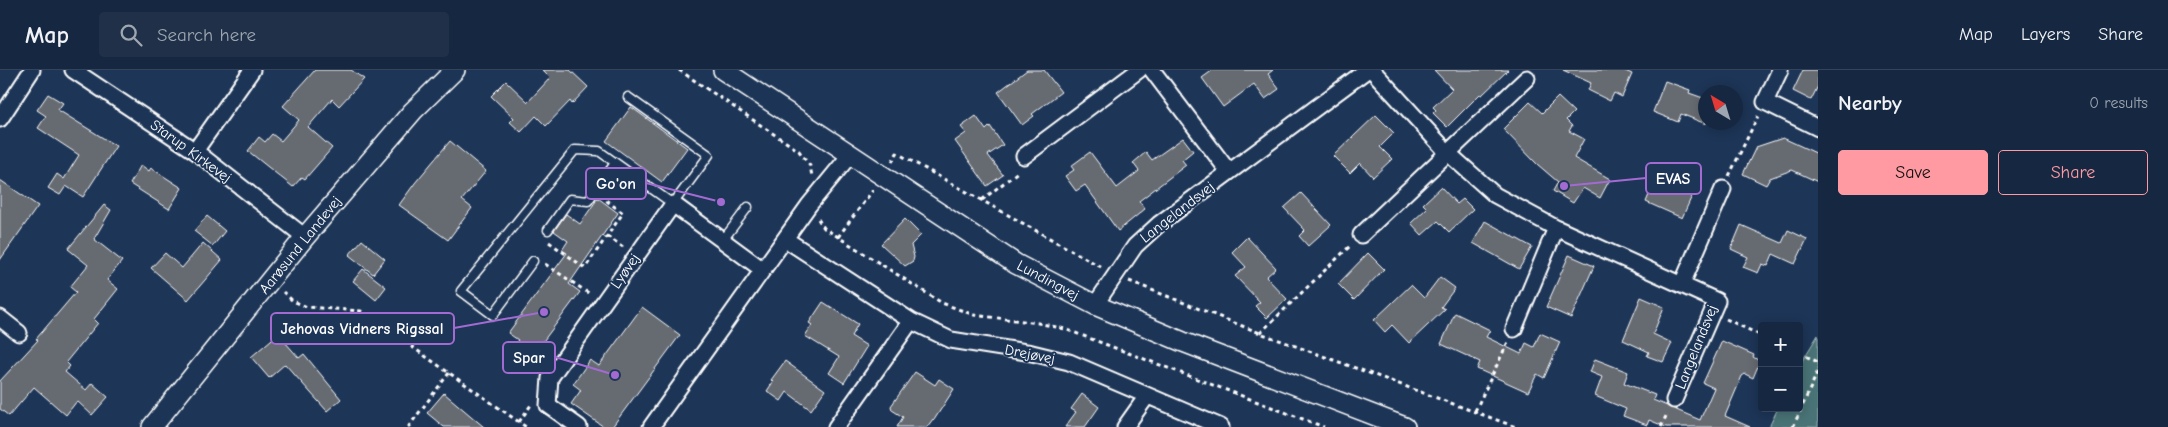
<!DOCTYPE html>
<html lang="en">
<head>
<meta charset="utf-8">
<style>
  :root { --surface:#162841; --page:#1f3048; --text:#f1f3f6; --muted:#9ea6b1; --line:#35445a; --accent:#ff9aa2 }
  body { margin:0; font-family:"Comic Neue",sans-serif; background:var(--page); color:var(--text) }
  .controls { position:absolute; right:15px; bottom:15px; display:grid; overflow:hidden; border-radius:5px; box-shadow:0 2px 12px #0003 }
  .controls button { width:45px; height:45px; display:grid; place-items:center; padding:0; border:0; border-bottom:1px solid var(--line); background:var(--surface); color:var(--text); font:25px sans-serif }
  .compass { position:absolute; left:1698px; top:15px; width:45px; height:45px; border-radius:50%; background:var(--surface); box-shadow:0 2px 12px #0003; rotate:322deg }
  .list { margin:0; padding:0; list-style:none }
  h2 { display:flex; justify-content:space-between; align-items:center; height:65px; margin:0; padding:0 20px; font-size:21px }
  h2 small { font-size:16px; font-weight:400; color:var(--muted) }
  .actions { display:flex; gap:10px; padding:15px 20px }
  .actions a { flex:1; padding:11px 0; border:1px solid var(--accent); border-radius:5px; text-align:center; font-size:18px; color:var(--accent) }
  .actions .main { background:var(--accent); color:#111 }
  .icon { flex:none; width:28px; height:28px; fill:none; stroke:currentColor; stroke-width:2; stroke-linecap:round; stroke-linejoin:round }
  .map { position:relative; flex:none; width:1818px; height:357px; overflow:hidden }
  header { display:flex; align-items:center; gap:30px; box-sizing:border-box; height:70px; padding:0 25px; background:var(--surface); border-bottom:1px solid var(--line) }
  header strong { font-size:24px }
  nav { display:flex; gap:28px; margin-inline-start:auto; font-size:18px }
  .search { width:350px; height:45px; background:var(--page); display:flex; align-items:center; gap:12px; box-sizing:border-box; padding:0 18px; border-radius:5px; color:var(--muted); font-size:19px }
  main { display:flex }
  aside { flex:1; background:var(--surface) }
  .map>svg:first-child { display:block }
  .green { fill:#4a7376; stroke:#a4b9ba }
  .building { fill:#666a71; stroke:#fff }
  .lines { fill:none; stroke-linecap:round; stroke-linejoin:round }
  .service-casing { stroke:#fff; stroke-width:11 }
  .minor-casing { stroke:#fff; stroke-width:19 }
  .tertiary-casing { stroke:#fff; stroke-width:22 }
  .path { stroke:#fff; stroke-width:3; stroke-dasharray:4 4; stroke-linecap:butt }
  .service { stroke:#1d3557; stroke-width:8 }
  .minor { stroke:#1d3557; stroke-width:15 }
  .tertiary { stroke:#1d3557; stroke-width:19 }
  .labels { text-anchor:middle; stroke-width:4; stroke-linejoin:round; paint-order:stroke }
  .street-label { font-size:15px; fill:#fff; stroke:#1d3557 }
  .leader { fill:none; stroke:#a36bd2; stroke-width:2 }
  .callout-dot { fill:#a36bd2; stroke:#1d3557; stroke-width:2 }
  .callout { fill:#1d3557; stroke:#a36bd2; stroke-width:2 }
  .callout-label { font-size:16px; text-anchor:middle; font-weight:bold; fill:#fff }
</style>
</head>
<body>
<header>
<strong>Map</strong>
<div class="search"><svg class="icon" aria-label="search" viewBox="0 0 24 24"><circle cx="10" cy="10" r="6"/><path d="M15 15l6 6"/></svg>Search here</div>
<nav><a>Map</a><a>Layers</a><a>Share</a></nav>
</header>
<main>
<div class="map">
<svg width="1818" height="357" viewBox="0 0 1818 357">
  <rect width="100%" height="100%" fill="#1d3557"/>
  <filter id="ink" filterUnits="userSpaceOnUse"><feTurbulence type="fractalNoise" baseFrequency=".02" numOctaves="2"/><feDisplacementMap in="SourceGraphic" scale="10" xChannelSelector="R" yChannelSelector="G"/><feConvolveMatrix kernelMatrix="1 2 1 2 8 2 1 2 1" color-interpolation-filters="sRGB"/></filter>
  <g filter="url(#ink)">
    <path class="green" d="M1818,265v92h-49l9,-19h21v-42z"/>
    <path class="building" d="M315,0h36l13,9 -25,27 -7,-7 -24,28 24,21 -27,31 -3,-2 -9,10 -45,-36 11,-14 6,5 7,-8 9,7 18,-21 -16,-14z
      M542,0h28l18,17 -16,17 -2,-3 -24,25 -10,-10 -15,16 -11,-10 4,-4 -23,-22 15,-15 22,21 22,-24z
      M1027,0h17l17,22 -29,22 2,2 -12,9 -24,-33z
      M1213,0h60l-5,4 11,15 -14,10 -11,-15 -31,23 -21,-29z
      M1434,0h74l-26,25 -2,-1 -33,33 -14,-14 3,-3 -3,-3 19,-18z
      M1563,0h60l9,4 -10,23 -8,-4 -4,8 -22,-11 3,-7z
      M1803,0h15v16l-7,14 -18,-9z
      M1665,11l25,9 -1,3 17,6v25l-25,-10 -3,8 -25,-10z
      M48,24l15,9 -5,7 58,36 -33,51 -17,-11 -6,9 -12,-7 9,-14 7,5 15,-24 -41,-27 8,-12 -9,-6z
      M1558,27l16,15 -8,8 6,6 -3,5 15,8 -10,19 36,21 -10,19 -17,-10 -10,15 -20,-12 5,-9 -21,-18 -34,-35 27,-27 12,11z
      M631,37l56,41 -25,34 -56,-41z
      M1376,45l18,18 -14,14 12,12 -19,18 -13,-14 -10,10 -17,-17z
      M976,46l10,14 4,-4 13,19 -15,10 15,20 -16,11 -32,-45 11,-8 -5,-6z
      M1183,68l10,13 -11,9 4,5 -47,36 6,8 -27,22 -33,-46 -9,6 -11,-15 9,-6 -3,-4 19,-14 27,36 22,-17 -6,-8 13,-11 6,8z
      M1783,68l35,16v28l-26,-12 -22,8 -4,7 -23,-11 13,-27z
      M450,71l36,30 -24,29 10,8 -24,32 -49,-35 16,-22z
      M141,95l8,6 2,-3 31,20 -13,21 -39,-25z
      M0,110l38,26 -38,54z
      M1655,110l37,16 -10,22 -36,-16z
      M1441,117l16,17 6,-5 10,10 -24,23 -11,-11 -16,14 -11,-12 16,-15 -4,-4z
      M1301,123l30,32 -23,21 -9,-10 6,-6 -21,-22z
      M598,128l20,15 -49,71 11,8 -54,72 -17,-12 9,-12 -10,-7 59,-80 -5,-3 6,-9 -14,-10 12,-17 14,10z
      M104,135l7,5 -17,29 28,22 -15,19 11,9 -24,30 4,4 -32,39 4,4 -5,6 21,18 6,-7 16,14 -16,18 -15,-14 -11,14 -32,-28 -25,29 -9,-7v-28l38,-41 -2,-1 40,-47 -6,-5 18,-22 -20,-16z
      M207,146l18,15 -12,15 -19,-15z
      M905,149l16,16 -10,10 3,12 -1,4 -8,5 -24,-22z
      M1485,151l47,26 -13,22 -46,-26z
      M1741,155l41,18 6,-13 19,9 -12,25 -22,-10 -5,12 -6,-2 -4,9 -15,-6 5,-10 -17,-8z
      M1247,167l29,31 -10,9 21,22 -20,19 -12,-12 5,-4 -25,-26 11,-9 -14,-15z
      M362,170l23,19 -12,15 -24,-19z
      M203,173l19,17 -34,40 -37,-32 14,-15 17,15z
      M1368,183l16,16 -30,31 -16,-16z
      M1569,185l25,11 -23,52 -25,-11z
      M363,199l23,18 -10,13 -23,-19z
      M1440,207l15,11 -14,19 4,2 -36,34 -17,-18 -7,7 -11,-12 37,-35 13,13z
      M1641,227l23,10 -11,27 19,9 -9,19 -16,-6 2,-4 -26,-12z
      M823,232l35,22 -7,12 16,10 -23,37 -15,-10 10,-16 -34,-21 7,-11 -3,-2z
      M642,237l38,28 -68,92h-8l-33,-23 10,-14 -8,-6 17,-24 9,6z
      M1455,243l35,17 -4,7 35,17 5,-11 8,4 6,-14 20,9 -16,36 -7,-4 -9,18 -51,-23 3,-7 -39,-18z
      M278,264l21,24 5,-4 37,45 -14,12 -42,-47 -16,14 -18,-21z
      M1722,271l32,14 -1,2 7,4 -7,17 -8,-4 -3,2 -17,40 25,11h-84l-17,-7 -2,5 -24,-9 3,-7 -31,-13 7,-19 -12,-5 5,-13 33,13 -4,11 31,12 -2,5 47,20 14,-32 -11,-5z
      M785,291l40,29 -14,20 -24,-18 -6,9 -14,-10 6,-9 -2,-2z
      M915,302l20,13 4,-6 15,10 -20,31 -1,-1 -6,8h-30l6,-10 -11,-7 -1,-4z
      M444,323l40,34h-40l-17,-14z
      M1082,324l17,13 -14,20h-20l11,-15 -5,-3z"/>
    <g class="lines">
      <defs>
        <path id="service" d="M548,160l22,-31 18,2 27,-38
          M723,170l25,-33
          M533,191l-40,54 -32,-24 114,-141 24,1 74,53 36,-49 -81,-58"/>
        <path id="minor" d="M73,0l122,81 110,86
          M1152,0l77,102
          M1372,0l76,83 47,42 61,33 161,73 -43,99
          M1780,0l-15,32 53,26
          M0,49l32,-49
          M195,81l57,-81
          M1024,86l115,-86
          M1361,165l166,-157
          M785,169l126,82 40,19 81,13 37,9 152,65
          M1682,214l41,-95
          M1095,235l40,-59 24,-22 208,-154
          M0,248l19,15
          M1514,259l42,-101
          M579,357l-31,-22 2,-27 123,-174 90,66
          M651,357l158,-222 41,-50
          M836,357l75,-106
          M1125,357l22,-31"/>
        <path id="tertiary" d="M723,0l293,194 79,41 88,37 222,85
          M152,357l153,-190 108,-126 42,-41"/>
      </defs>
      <use href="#service" class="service-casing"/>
      <use href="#minor" class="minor-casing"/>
      <use href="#tertiary" class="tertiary-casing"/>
      <path class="path" d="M679,0l120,81 11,15 2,10
        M892,92l5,-9 206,115
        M1729,106l29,-60
        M982,130l37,-29
        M818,149l6,9 118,75 32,12 64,8 27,6 259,98
        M607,166l16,11
        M838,167l35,-47
        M549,172l36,26 38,-55 -20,-15
        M545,194l45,30
        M1129,211l131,52 256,94
        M283,222l10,9 14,6 54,4 165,116
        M1726,249l36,17
        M1260,263l91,-88
        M1799,283l19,9
        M1475,341l33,-69
        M519,352l12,-17
        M410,357l-1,-1 40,-53
        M1661,357l6,-13
        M1793,357l25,-56"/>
      <use href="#service" class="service"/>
      <use href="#minor" class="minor"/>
      <use href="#tertiary" class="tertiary"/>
    </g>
  </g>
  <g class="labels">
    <g class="street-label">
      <text transform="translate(191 81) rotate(36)" y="5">Starup Kirkevej</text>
      <text transform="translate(1177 142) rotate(-38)" y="5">Langelandsvej</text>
      <text transform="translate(300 175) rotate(-51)" y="5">Aarøsund Landevej</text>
      <text transform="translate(625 201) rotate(-55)" y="5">Lyøvej</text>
      <text transform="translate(1048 210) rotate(28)" y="5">Lundingvej</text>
      <text transform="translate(1696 277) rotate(-68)" y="5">Langelandsvej</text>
      <text transform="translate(1030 284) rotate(11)" y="5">Drejøvej</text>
    </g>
  </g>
  <path class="leader" d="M1564 116L1646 108M721 132L646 113M544 242L454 258M615 305L555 287"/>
  <g class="callout-dot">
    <circle cx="1564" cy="116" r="5"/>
    <circle cx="721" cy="132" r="5"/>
    <circle cx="544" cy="242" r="5"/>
    <circle cx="615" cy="305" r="5"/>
  </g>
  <g class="callout">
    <rect x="1646" y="93" width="55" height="31" rx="5"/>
    <rect x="586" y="98" width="60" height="31" rx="5"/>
    <rect x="271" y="243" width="183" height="31" rx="5"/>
    <rect x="503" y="272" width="52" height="31" rx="5"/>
  </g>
  <g class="callout-label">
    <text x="1673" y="114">EVAS</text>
    <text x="616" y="119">Go'on</text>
    <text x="362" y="264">Jehovas Vidners Rigssal</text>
    <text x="529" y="293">Spar</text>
  </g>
</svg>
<div class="controls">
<button>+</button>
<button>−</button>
</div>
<svg class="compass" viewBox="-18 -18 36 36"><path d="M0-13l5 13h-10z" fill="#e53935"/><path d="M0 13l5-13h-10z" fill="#9ea6b1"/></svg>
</div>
<aside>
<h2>Nearby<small>0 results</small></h2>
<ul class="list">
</ul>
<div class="actions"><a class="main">Save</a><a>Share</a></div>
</aside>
</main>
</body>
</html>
